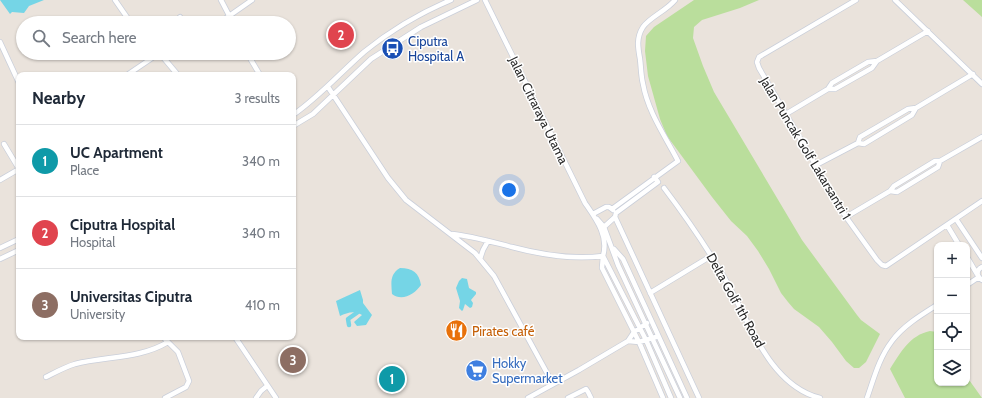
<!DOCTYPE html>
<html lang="en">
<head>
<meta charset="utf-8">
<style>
  :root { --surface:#fff; --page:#f2f2f3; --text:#1f2937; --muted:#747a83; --line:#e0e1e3; --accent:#b45309 }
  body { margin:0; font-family:Cabin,sans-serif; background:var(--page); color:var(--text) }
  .controls { position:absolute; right:12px; bottom:12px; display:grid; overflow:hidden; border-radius:8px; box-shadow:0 1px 3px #0004 }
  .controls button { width:36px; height:36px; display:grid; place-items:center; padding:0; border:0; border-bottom:1px solid var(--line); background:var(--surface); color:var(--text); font:20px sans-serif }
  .you { position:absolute; left:509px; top:190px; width:14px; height:14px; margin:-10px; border:3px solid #fff; border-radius:50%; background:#1a73e8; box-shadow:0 0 0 6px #1a73e833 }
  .badge { display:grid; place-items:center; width:26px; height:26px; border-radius:50%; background:var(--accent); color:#fff; font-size:13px; font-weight:700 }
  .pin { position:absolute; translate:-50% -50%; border:2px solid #fff; box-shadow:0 1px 4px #0006 }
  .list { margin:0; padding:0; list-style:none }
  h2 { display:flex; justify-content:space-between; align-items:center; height:52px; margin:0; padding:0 16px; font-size:17px }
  h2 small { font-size:13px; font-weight:400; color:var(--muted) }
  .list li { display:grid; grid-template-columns:26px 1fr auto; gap:12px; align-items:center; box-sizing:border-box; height:72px; padding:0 16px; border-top:1px solid var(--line) }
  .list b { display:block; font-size:15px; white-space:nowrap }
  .list p { margin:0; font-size:13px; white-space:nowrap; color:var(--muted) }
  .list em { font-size:13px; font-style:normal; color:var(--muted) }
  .icon { flex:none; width:22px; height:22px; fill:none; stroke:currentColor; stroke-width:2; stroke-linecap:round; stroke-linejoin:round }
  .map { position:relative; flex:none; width:982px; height:398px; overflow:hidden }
  .search { position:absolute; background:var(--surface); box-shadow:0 1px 3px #0004; left:16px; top:16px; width:280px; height:44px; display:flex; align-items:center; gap:10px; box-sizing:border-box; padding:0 14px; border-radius:22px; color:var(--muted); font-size:15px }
  .panel { position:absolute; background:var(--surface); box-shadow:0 1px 3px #0004; left:16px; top:72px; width:280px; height:268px; border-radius:8px }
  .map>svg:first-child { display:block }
  .green { fill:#bade9c }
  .water { fill:#75d5e6 }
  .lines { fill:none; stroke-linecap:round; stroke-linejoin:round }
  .canal { stroke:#75d5e6; stroke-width:4.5 }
  .minor-casing { stroke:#cacfda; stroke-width:6 }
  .minor { stroke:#fff; stroke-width:4.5 }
  .labels { text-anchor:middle; stroke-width:3; stroke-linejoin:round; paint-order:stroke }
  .transit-label { font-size:13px; fill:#164399; stroke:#fff; text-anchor:start }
  .street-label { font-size:13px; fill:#292929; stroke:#fff }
  .food-label { font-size:13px; fill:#c56008; stroke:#fff; text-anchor:start }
  .shop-label { font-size:13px; fill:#366cbe; stroke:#fff; text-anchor:start }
</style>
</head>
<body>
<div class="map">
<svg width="982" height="398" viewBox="0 0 982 398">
  <rect width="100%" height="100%" fill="#eae3dc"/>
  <path class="green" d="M694,0h65l-19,8 -38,12 -8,7 -1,11 10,28 11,26 88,148 55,75 4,5 19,14 -14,28 -7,6h-5l-8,-7 -14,-19 -13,-15 -25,-18 -6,-7 -7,-9 -12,-24 -11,-18 -11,-15 -16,-15 -19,-24 -45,-61 -7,-17 -12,-43 -3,-25 1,-15 8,-9z
    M963,0h19v17z
    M930,331l7,1v51h30v-6l15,21h-77l-15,-29c10,-16 20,-34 40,-38z"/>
  <path class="water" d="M0,0h44l-15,6 -5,7 -12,-1 -2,2z
    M400,268c13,0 19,5 21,17 -6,9 -19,17 -29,9 -1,-12 -2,-20 8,-26z
    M462,278l5,1 2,9 7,4v2l-5,6 2,3 -1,4 -2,1 -5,-4 -2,6 -1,1 -3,-3 1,-7 -4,-13 3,-7z
    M360,290l3,10v3l9,12 -6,10 -9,1 -3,-4 8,-7c-8,-5 -15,-2 -22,1l-4,-15z"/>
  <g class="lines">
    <path class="canal" d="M349,325l-1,-6 10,-7"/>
    <defs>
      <path id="minor" d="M115,0l16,23
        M221,0l12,23
        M485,0l100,203c11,16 24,33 18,53l43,84 25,58
        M856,0l-97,57 -2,5 2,6 87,149 31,43 5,5 4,1 96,-65
        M895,0l87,84
        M180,17l4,6
        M219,23l33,-23
        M0,42l19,41
        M247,53l13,22
        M162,56l16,19
        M127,75l31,-21 4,2 8,-3
        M328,87l60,91 18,22 69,53 19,23 59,108
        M828,89h7l37,-21 5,-7
        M786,114l42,-25 4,-6 36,-21 9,-1 51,-30
        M293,115c26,-18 47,-42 71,-63 26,-21 56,-39 87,-52
        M293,126l20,-12 20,-19 38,-36 50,-32 56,-27
        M858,143l2,-6 48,-28 8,-1 57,-34
        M4,144l15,25
        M816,165l42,-22 6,1 48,-29 4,-7
        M0,180l19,-11
        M664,188c22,29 42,58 60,89 24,41 44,108 96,121
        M890,191l7,1 41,-25 2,-6
        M612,209l66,-48c-13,-25 -30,-49 -35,-77 -2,-8 -2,-17 -3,-25 -2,-11 -4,-21 3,-32 7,-10 23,-16 32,-27
        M593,214l13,-7h3l4,3
        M615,217l84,181
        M846,217l44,-26 4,-5 41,-25h5l42,-24
        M597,219l7,8 14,38 62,133
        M956,219l26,39
        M947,225l12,20
        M604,227l11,-10 1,-4 42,-31 -4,-5
        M452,234c20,2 40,8 60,13 30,8 61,13 91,9l-1,12 37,74 24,56
        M0,248l19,-9
        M614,249l9,10 64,139
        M967,257l10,17
        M0,259l19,-9
        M480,259l3,-9 5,-9
        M982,267c-6,3 -6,9 0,13
        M967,285l12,-8
        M650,293l61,-37
        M163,337l15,15 11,29 -3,6 -21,11
        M235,337l41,61
        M628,341l11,1 17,-5
        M46,377c10,-5 19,-10 29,-13 31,-8 65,-5 93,-22
        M256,398l5,-7 6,-5
        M528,398l51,-28 49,-29 6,-9 13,-9
        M568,398l18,-9 2,3 3,6
        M867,398c7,-20 12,-40 25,-57 11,-15 29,-26 45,-36"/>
    </defs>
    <use href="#minor" class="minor-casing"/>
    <use href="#minor" class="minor"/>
  </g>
  <defs>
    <symbol id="bus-disc" viewBox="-11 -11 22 22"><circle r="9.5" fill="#1a4fb4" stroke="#fff"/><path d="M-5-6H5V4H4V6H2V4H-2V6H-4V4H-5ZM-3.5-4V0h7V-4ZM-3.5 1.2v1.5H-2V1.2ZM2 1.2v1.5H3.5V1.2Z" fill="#fff"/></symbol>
    <symbol id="restaurant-disc" viewBox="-11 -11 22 22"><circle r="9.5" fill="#e8710a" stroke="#fff"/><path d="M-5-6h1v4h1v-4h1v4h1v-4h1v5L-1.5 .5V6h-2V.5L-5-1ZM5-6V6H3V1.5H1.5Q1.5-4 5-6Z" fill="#fff"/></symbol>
    <symbol id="supermarket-disc" viewBox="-11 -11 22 22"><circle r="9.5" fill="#3f7fe0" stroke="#fff"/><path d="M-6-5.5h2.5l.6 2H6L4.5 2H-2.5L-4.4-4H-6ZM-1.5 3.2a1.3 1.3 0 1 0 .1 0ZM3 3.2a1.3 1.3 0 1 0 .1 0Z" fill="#fff"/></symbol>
  </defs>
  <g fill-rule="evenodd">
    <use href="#bus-disc" x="380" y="36" width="25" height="25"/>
    <use href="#restaurant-disc" x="444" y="318" width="25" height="25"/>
    <use href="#supermarket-disc" x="464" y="358" width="25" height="25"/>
  </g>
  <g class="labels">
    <g class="transit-label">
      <text x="408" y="46">Ciputra<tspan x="408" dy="15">Hospital A</tspan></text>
    </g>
    <g class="street-label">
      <text transform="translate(539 110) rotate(64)" y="5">Jalan Citraraya Utama</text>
      <text transform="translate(806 148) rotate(59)" y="5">Jalan Puncak Golf Lakarsantri 1</text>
      <text transform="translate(736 300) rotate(61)" y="5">Delta Golf 1th Road</text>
    </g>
    <g class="food-label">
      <text x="472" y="336">Pirates café</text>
    </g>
    <g class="shop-label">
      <text x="492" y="368">Hokky<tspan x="492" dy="15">Supermarket</tspan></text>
    </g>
  </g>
</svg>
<div class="controls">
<button>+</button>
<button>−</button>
<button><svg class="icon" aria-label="locate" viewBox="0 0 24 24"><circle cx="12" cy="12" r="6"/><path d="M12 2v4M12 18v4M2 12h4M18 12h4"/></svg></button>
<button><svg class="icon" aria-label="layers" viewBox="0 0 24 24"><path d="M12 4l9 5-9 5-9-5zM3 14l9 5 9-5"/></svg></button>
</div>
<div class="you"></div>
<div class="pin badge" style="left:392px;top:379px;background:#0f9aa8">1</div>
<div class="pin badge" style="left:341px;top:35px;background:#e0444e">2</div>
<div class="pin badge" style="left:293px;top:360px;background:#8d6e63">3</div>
<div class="search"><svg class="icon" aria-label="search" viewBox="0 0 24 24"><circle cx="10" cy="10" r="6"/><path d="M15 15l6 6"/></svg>Search here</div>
<section class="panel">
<h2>Nearby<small>3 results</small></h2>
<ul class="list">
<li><span class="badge" style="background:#0f9aa8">1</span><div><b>UC Apartment</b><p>Place</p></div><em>340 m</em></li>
<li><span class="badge" style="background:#e0444e">2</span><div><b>Ciputra Hospital</b><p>Hospital</p></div><em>340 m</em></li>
<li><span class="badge" style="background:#8d6e63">3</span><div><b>Universitas Ciputra</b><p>University</p></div><em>410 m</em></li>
</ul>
</section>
</div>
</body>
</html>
